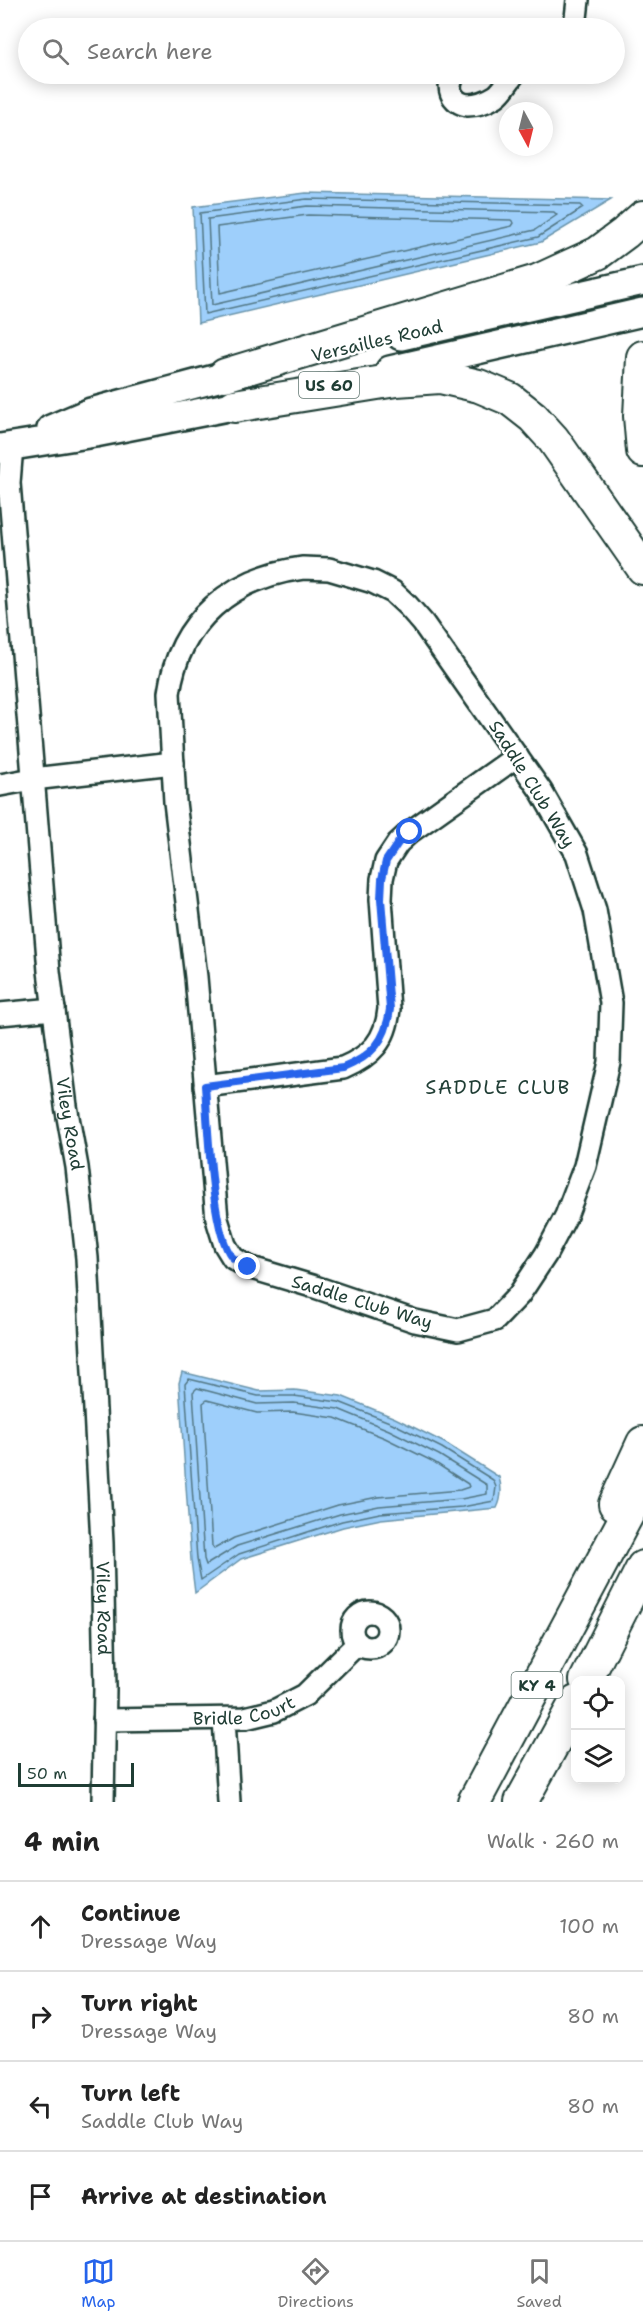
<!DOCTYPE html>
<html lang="en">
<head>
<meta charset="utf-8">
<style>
  :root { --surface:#fff; --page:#f2f2f2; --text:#222; --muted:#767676; --line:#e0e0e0; --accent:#2563eb }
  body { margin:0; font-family:"Shantell Sans",sans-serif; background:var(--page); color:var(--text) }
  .controls { position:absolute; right:18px; bottom:18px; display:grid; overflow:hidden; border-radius:12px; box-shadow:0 3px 15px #0003 }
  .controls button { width:54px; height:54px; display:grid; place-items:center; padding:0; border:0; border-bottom:2px solid var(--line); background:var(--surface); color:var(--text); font:30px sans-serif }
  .compass { position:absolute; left:499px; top:102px; width:54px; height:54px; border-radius:50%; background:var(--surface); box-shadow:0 3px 15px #0003; rotate:173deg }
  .scale { position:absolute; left:18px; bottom:15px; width:116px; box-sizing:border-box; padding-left:6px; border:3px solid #1f3d34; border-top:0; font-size:16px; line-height:21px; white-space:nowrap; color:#1f3d34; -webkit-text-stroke:4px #fff; paint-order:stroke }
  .stop { position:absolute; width:18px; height:18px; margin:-14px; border:4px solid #2563eb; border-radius:50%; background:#fff }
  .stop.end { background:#2563eb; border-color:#fff; box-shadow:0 2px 6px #0008 }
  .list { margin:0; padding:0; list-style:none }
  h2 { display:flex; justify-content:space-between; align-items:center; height:78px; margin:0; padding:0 24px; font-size:26px }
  h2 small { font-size:20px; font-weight:400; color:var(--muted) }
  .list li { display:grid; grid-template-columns:39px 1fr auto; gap:18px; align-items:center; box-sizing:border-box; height:90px; padding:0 24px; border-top:2px solid var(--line) }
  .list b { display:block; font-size:22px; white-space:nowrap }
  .list p { margin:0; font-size:20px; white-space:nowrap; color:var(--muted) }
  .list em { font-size:20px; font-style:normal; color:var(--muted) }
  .icon { flex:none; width:33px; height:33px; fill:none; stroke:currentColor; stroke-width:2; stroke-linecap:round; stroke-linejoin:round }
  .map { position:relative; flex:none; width:643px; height:1802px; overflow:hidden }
  .search { position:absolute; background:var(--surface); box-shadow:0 3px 15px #0003; left:18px; right:18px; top:18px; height:66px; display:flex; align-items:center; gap:15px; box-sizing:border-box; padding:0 21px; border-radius:33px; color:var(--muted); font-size:22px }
  .sheet { height:438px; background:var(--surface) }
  nav { display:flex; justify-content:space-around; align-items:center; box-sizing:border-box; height:84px; border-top:2px solid var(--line); background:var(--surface); font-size:16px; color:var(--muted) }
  nav a { display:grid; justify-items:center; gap:3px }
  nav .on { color:var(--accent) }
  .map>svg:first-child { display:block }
  .water { fill:#9ecffb; stroke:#6b95ab; stroke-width:1.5 }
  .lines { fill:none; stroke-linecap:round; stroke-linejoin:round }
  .shore { stroke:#527784; stroke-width:1.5 }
  .minor-casing { stroke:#1f3d34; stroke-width:26 }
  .major-casing { stroke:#1f3d34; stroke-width:32 }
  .highway-casing { stroke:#1f3d34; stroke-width:36 }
  .minor { stroke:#fff; stroke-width:21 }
  .major { stroke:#fff; stroke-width:27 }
  .highway { stroke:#fff; stroke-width:32 }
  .route { stroke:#2563eb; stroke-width:8 }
  .labels { text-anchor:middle; stroke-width:5; stroke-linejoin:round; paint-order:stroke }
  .shield { fill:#fff; stroke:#627771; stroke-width:1.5 }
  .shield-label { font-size:16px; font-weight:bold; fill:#1f3d34 }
  .street-label { font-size:18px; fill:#1f3d34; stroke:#fff }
  .neighbourhood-label { font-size:20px; letter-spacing:1.5px; fill:#1f3d34; stroke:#fff }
</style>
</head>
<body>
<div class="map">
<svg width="643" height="1802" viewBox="0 0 643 1802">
  <rect width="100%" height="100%" fill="#fff"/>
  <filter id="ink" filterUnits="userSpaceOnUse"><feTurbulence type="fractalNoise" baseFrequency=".0167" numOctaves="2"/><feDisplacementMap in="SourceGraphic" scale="12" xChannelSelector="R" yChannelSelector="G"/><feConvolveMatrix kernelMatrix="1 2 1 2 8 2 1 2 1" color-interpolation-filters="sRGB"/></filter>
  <g filter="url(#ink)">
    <path class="water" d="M306,193l305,7 -70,42 -343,81 -5,-116z
      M182,1372l77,19 36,-1 46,6 54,22 50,25 54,34c3,11 3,21 -2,31l-116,11 -38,8 -102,32 -46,34 -4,-33 -12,-177z"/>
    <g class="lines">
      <path class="shore" d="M307,199l273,6 3,3 -45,29 -333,77 -5,-101z
        M307,206l247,6 3,3 -22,15 -323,75 -4,-86z
        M308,215l203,5 3,3 -2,3 -292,67 -3,-66z
        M189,1379l69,17h36l45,6 53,21 50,25 51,32 3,7 -2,14 -32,6 -82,6 -38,8 -103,33 -38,26 -4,-21 -12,-175z
        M197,1388l60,16 37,-1 44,6 51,21 50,25 48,30v9l-26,5 -82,7 -39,8 -103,32 -31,19 -2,-6 -11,-167z
        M207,1400l50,13 36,-1 42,6 50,20 49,24 34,22 1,3 -9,3 -82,7 -40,8 -104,33 -20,11 -2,-3 -9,-143z"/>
      <defs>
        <g id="minor">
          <path d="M572,28l4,-10 2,-18"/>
          <path d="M455,74c-10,12 -4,29 13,31 10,0 20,-4 28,-9 7,-5 13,-16 18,-22"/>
          <path id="s1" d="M12,446l-3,37 40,488 17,135 11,61 10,91 15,285 3,145 -2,114"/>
          <path d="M303,568l26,1 44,13 20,10 15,14 15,17 118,168 36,63 18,56 16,93 -2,59 -24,104 -19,50 -20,38 -27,41 -24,25 -37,10 -43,-9 -100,-34 -67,-20 -15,-9 -8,-13 -8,-26 -21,-242 -21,-175 -6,-109c10,-73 64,-116 134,-125z"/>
          <path d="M0,785l33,-6 140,-16"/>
          <path d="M0,1014l54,-5"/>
          <path d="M205,1086l138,-18c28,-12 43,-27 46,-59l-8,-110 1,-20 4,-18 12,-18 12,-11 107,-76"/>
          <circle cx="370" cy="1630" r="18"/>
          <path d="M224,1719l5,83"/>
          <path id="s2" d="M104,1720l141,-2 29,-7 31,-16 53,-52"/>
        </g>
        <path id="major" d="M401,336l242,-55
          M390,370l253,-58
          M51,429l40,-17 153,-41
          M0,448l95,-15 158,-31"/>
        <path id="highway" d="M643,357l-3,59 3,35
          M225,375l312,-94 61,-28 27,-20 18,-16
          M234,406l162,-26 44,-3 39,9 31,13 23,18 20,22 90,129
          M615,1504l28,-61
          M586,1680l57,-113
          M474,1802l169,-317
          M521,1802l55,-100"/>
      </defs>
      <use href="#minor" class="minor-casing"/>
      <use href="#major" class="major-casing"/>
      <use href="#highway" class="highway-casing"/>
      <use href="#minor" class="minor"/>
      <use href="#major" class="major"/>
      <use href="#highway" class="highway"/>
    </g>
  </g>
  <g class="lines" filter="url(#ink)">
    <path class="route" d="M248,1267c-5,-3 -12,-6 -16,-10 -21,-25 -24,-134 -27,-171l138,-18c29,-12 43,-27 47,-59l-9,-110 1,-20 4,-18 12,-18 12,-11"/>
  </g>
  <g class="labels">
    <g class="shield">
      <rect x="299" y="372" width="60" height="26" rx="4.5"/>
      <rect x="511.5" y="1672" width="51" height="26" rx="4.5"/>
    </g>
    <g class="shield-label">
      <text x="329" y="391">US 60</text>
      <text x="537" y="1691">KY 4</text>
    </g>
    <g class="street-label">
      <text transform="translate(377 341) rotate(-13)" y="6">Versailles Road</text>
      <text transform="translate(532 784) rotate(58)" y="6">Saddle Club Way</text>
      <text dy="6" stroke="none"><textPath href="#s1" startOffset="681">Viley Road</textPath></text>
      <text transform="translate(362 1302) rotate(17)" y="6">Saddle Club Way</text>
      <text dy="6" stroke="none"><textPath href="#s1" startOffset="1167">Viley Road</textPath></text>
      <text dy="6" stroke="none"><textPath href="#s2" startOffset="141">Bridle Court</textPath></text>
    </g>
    <g class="neighbourhood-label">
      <text x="498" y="1094">SADDLE CLUB</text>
    </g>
  </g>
</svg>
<div class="controls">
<button><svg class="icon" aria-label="locate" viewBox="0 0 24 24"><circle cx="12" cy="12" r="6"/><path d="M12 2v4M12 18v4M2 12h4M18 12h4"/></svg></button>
<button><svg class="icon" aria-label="layers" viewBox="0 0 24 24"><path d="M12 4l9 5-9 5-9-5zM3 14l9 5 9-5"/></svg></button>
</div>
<svg class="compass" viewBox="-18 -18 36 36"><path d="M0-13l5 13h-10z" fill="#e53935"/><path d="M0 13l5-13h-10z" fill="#767676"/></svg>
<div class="scale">50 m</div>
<div class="stop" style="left:410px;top:832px"></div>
<div class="stop end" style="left:248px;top:1267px"></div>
<div class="search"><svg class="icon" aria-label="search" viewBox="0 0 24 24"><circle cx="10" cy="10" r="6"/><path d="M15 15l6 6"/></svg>Search here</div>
</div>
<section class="sheet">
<h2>4 min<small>Walk · 260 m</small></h2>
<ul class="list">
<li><svg class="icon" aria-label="ahead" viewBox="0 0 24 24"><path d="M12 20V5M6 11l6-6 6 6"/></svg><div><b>Continue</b><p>Dressage Way</p></div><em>100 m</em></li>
<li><svg class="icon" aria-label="right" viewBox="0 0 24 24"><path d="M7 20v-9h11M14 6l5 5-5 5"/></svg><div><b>Turn right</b><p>Dressage Way</p></div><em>80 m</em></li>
<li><svg class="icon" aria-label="left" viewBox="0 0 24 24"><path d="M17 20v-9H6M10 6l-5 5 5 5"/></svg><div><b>Turn left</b><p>Saddle Club Way</p></div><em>80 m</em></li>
<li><svg class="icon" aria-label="arrive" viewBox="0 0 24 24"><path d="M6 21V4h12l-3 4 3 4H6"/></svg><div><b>Arrive at destination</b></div></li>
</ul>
</section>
<nav>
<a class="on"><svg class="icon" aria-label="map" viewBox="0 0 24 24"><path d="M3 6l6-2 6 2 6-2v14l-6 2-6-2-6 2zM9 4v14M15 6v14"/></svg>Map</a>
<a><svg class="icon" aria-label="directions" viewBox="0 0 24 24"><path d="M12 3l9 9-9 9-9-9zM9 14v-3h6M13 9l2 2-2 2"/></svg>Directions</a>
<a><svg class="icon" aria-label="saved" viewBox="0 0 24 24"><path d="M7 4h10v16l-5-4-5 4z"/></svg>Saved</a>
</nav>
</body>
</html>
